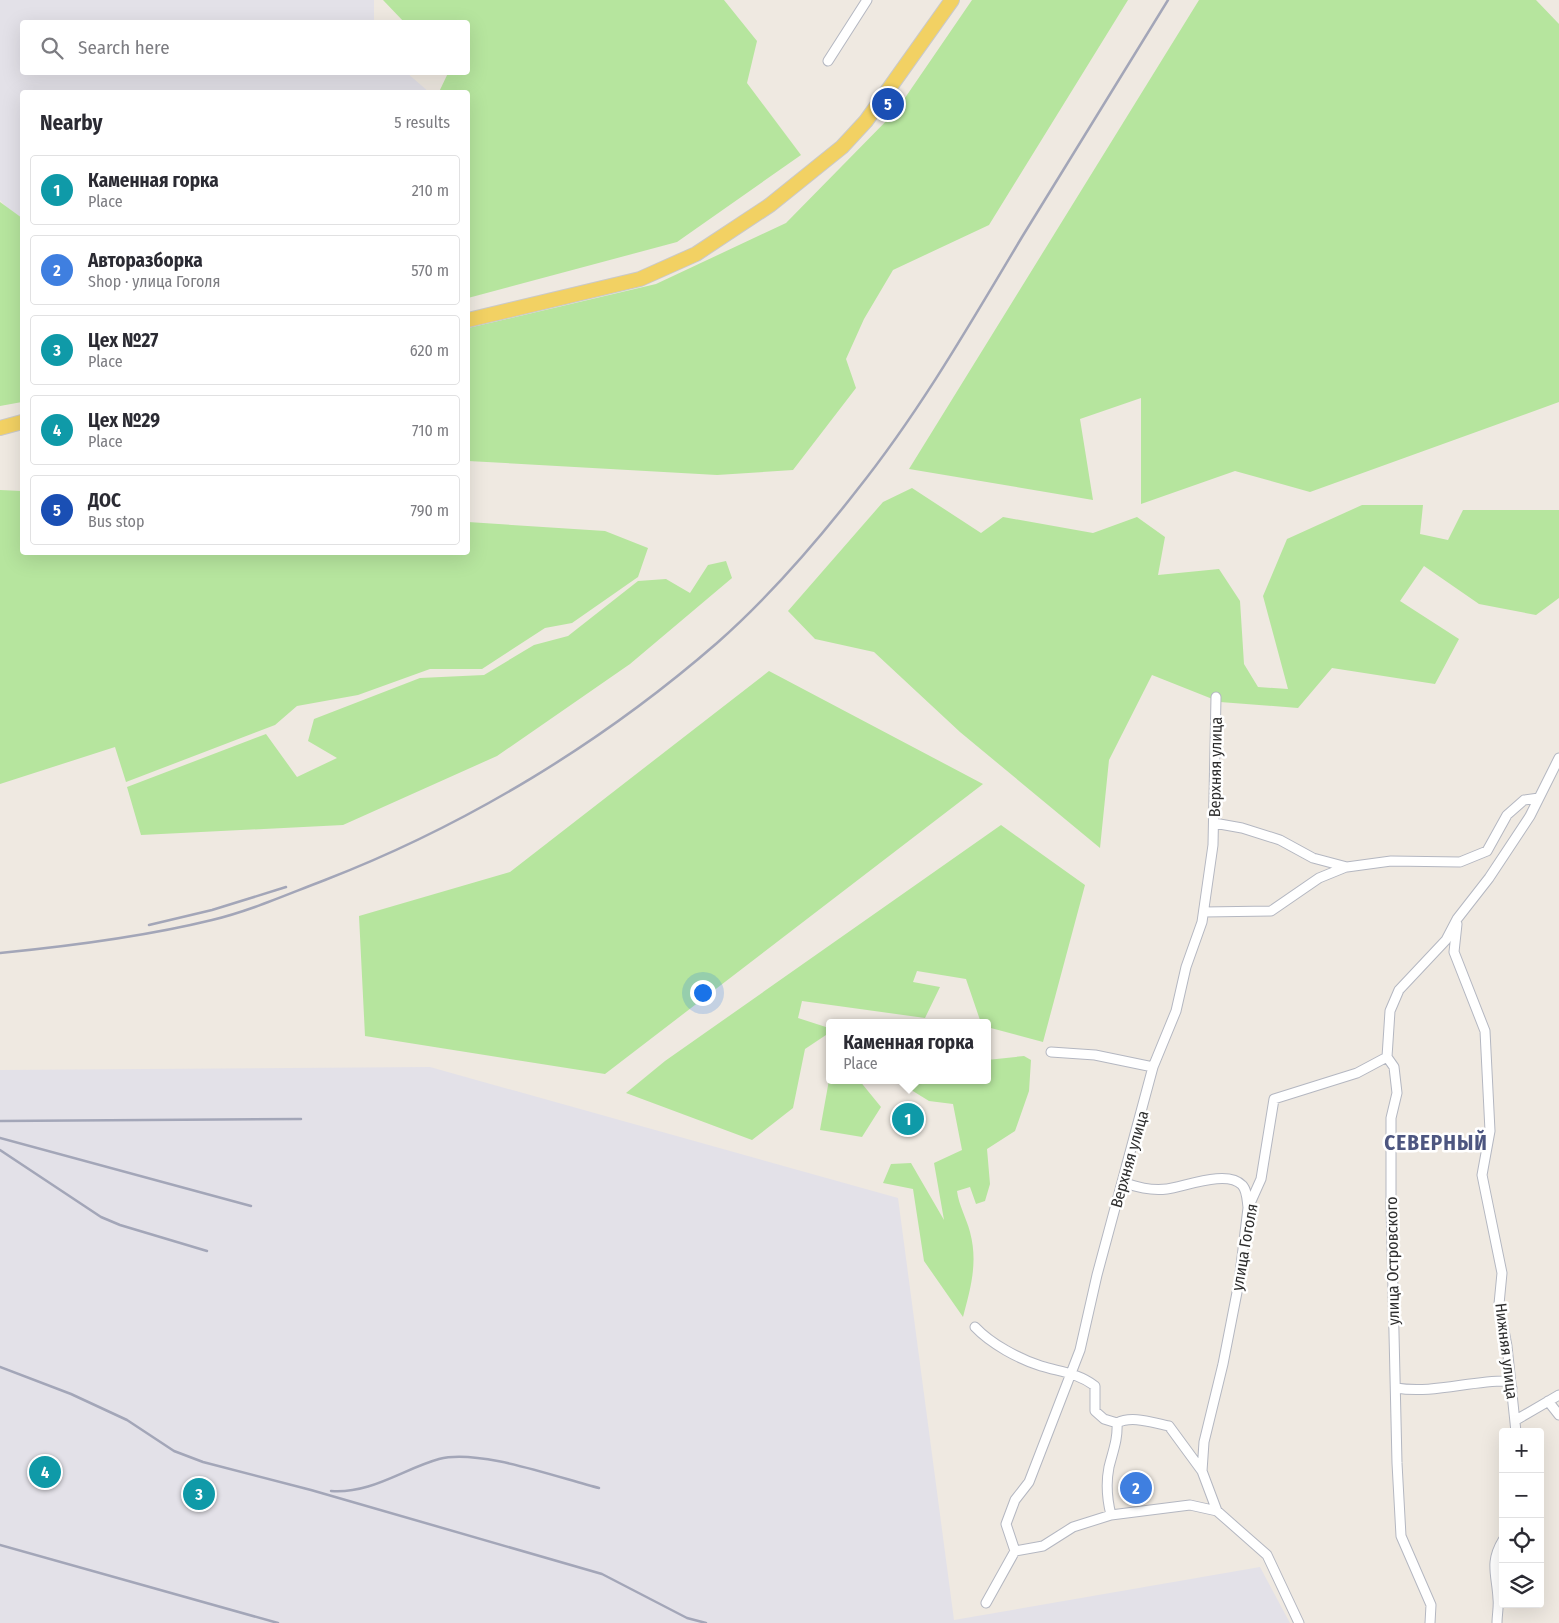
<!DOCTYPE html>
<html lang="en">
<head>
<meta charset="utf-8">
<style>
  :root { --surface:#fff; --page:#f2f2f3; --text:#2b2b33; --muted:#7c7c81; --line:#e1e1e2; --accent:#4264fb }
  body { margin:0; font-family:"Fira Sans Condensed",sans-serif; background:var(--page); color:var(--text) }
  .controls { position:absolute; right:15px; bottom:15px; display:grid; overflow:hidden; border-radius:5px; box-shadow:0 5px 20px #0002 }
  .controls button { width:45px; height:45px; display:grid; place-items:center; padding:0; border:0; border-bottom:1px solid var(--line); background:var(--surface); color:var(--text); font:25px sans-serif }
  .you { position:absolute; left:702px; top:992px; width:18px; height:18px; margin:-12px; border:4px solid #fff; border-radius:50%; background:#1a73e8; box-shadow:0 0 0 8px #1a73e833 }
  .badge { display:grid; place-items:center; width:32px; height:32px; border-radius:50%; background:var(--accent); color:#fff; font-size:16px; font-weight:700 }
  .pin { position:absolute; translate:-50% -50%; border:2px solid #fff; box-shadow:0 1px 5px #0006 }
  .popup { position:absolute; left:826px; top:1019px; width:165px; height:65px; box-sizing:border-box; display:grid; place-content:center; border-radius:5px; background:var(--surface); filter:drop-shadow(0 1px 4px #0005); font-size:16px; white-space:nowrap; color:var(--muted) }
  .popup b { font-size:19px; color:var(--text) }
  .popup::after { content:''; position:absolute; left:50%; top:100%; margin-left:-10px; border:10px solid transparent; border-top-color:var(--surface) }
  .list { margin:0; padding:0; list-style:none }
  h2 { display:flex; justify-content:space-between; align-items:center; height:65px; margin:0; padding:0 20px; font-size:21px }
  h2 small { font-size:16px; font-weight:400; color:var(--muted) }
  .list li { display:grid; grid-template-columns:32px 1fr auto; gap:15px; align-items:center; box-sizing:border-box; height:70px; margin:0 10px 10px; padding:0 10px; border:1px solid var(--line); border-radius:5px }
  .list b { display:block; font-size:19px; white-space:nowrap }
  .list p { margin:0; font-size:16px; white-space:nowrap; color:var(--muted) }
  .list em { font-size:16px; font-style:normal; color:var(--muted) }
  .icon { flex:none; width:28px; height:28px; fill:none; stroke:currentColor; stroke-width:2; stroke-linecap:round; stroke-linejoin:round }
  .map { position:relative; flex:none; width:1559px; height:1623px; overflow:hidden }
  .search { position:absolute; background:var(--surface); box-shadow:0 5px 20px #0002; left:20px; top:20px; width:450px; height:55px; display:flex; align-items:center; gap:12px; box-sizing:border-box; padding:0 18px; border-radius:5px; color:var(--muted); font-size:19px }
  .panel { position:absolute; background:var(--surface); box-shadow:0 5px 20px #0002; left:20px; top:90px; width:450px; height:465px; border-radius:5px }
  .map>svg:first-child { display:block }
  .industrial { fill:#e3e1e8 }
  .green { fill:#b6e59e }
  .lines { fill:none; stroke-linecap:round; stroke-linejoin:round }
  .minor-casing { stroke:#b4b7c1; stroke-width:11 }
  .primary-casing { stroke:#c9c9c9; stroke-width:16 }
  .minor { stroke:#fff; stroke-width:9 }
  .primary { stroke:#f2d163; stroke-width:14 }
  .rail { stroke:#a3a6b8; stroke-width:2.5 }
  .labels { text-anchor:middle; stroke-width:5; stroke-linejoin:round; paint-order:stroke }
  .street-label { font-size:16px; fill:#2e2e2e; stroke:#fff }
  .district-label { font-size:21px; font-weight:bold; letter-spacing:1px; fill:#4d5680; stroke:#fff }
</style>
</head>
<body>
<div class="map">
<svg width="1559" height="1623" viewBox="0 0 1559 1623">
  <rect width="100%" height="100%" fill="#efe9e1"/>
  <path class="industrial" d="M0,0h374v22h-352v50l385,1 22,19h-407v125l-9,-3 -13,-14z
    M430,1067l468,131 56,422 306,-53 30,56h-1290v-553z"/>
  <path class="green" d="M383,0h341l33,41 -10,42 54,72 -124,87 -209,56v-206h-29l9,-19 20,-1v-50h-64z
    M972,0h156l-139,225 -96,45 -29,49 -18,40 10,29 -63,82 -76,5 -249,-14v-133l188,-44 130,-61 110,-112z
    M1199,0h337l23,24v378l-249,90 -75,-21 -94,33v-106l-61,21 13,81 -184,-31z
    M0,202l22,16v184l-22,4z
    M912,488l69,45 22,-16 90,16 44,-16 28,20 -7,38 61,-6 21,32 4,63 14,23 30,2 -25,-93 24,-57 75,-34h61l-3,29 28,6 15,-30h96v88l-23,17 -57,-11 -55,-38 -24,35 59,38 -24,45 -103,-16 -34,40 -78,-6 -68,-27 -43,85 -9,88 -140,-116 -86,-80 -59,-13 -27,-28 95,-109z
    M0,490l22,1v61h446v-30l137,9 43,17 -10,29 -66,46 -27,5 -63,41h-52l-72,26 -61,11 -22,19 -149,57 -11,-35 -115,37z
    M726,561l6,17 -102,86 -133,92 -154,69 -202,10 -14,-48 139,-53 31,43 40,-19 -29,-17 6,-22 106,-41 64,-3 50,-30 34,-9 70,-55 28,-2 24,14 18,-28z
    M769,671l214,113 -378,290 -240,-38 -6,-120 151,-44z
    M1001,825l84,60 -42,157 -56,-15v-4h-6l-15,-44 -49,-8 -4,11 27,5 -15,31 -123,-17 -4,17 31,10v5l-24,16 -12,59 -41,32 -126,-47 39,-32z
    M1024,1056l7,4 -2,31 -14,40 -28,18 3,35 -5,17 -9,3 -6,-17 -13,4c2,15 9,26 13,41 8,30 1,55 -7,85l-39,-56 -11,-72 -30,-6 8,-19 20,-1 33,57 -10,-57 28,-13 -9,-46 -24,-3 -34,-21h92v-20z
    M829,1080h30l22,27 -19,30 -42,-7z"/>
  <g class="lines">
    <defs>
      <path id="minor" d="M828,61l39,-61
        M1214,823l28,5 38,12 33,18 34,9 44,-6 69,1 27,-11 20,-36 17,-15 15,-2
        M1204,912l67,-1 48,-33 27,-11
        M1457,924l-3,28 31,79 5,100 -8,44 20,98 -3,31 8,42 9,86
        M1051,1052l44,3 58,12
        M1122,1182c15,5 28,9 45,7 17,-2 60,-20 75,-4 5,5 5,15 6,22
        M975,1327c16,17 44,32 66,39 20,6 37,7 54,20v25l9,8 13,4c15,-8 36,0 52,3l33,45
        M1396,1388c36,6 73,-7 109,-7l7,7
        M1548,1401l11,14
        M1516,1420l43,-25
        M1217,1511l-15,-40 2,-29 19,-78 16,-82 9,-74 13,-29 13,-80 83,-26 30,-16
        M1111,1515c-4,-16 -5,-33 -2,-48 4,-16 9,-28 8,-44
        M1015,1551l28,-5 30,-19 38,-12 79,-10 27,6 50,44 32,68
        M986,1603l29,-52 -9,-27 9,-24 14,-18 51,-132 17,-75 56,-208 23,-56 10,-44 16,-45 11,-77 3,-148
        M1430,1623l1,-18 -30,-69 -4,-73 -6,-259v-86l6,-25 -3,-26 -7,-10 3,-46 9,-21 47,-50 11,-21 32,-41 41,-62 29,-58
        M1497,1623c0,-8 2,-17 1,-24 -1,-24 -9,-36 5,-59"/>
      <path id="primary" d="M468,320l172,-41 56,-25 74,-49 72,-58 24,-26 86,-121
        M0,428l22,-6"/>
    </defs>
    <use href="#minor" class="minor-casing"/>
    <use href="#primary" class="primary-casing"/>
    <use href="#minor" class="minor"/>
    <use href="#primary" class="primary"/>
    <path class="rail" d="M149,925l63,-15 74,-23
      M0,953c71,-7 143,-16 212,-33 38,-9 76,-26 113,-40 142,-55 277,-137 392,-237 52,-46 98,-99 140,-153 63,-79 113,-166 165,-253 48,-79 97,-158 146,-237
      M0,1121l301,-2
      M0,1138l251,68
      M0,1150l101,67 19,8 87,26
      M0,1367l71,27 56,26 47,31 29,11 108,28 291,84 85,44 19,5
      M331,1491c40,3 72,-22 108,-32 39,-11 120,19 160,29
      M0,1545l278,78"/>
  </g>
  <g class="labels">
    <g class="street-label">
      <text transform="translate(1215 767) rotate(-89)" y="6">Верхняя улица</text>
      <text transform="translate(1129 1159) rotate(-74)" y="6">Верхняя улица</text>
      <text transform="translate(1244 1247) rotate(-80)" y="6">улица Гоголя</text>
      <text transform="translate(1392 1261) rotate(-91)" y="6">улица Островского</text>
      <text transform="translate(1507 1351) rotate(83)" y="6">Нижняя улица</text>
    </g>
    <g class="district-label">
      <text x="1436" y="1150">СЕВЕРНЫЙ</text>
    </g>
  </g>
</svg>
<div class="controls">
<button>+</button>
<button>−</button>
<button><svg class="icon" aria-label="locate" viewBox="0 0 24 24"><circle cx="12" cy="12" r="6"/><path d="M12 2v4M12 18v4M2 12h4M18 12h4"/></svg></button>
<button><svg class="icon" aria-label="layers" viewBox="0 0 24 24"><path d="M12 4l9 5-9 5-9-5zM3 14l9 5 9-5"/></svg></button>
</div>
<div class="you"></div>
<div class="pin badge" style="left:908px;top:1119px;background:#0f9aa8">1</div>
<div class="popup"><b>Каменная горка</b>Place</div>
<div class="pin badge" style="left:1136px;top:1488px;background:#3f7fe0">2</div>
<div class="pin badge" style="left:199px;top:1494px;background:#0f9aa8">3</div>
<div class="pin badge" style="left:45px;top:1472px;background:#0f9aa8">4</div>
<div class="pin badge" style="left:888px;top:104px;background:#1a4fb4">5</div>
<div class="search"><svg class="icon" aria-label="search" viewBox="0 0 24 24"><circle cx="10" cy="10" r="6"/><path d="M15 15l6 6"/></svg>Search here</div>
<section class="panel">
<h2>Nearby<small>5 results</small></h2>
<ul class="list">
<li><span class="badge" style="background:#0f9aa8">1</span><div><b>Каменная горка</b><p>Place</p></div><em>210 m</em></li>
<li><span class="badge" style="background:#3f7fe0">2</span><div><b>Авторазборка</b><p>Shop · улица Гоголя</p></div><em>570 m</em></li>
<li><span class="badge" style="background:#0f9aa8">3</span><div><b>Цех №27</b><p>Place</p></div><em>620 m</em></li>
<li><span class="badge" style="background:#0f9aa8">4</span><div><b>Цех №29</b><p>Place</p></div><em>710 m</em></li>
<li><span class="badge" style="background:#1a4fb4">5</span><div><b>ДОС</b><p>Bus stop</p></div><em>790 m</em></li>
</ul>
</section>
</div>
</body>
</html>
